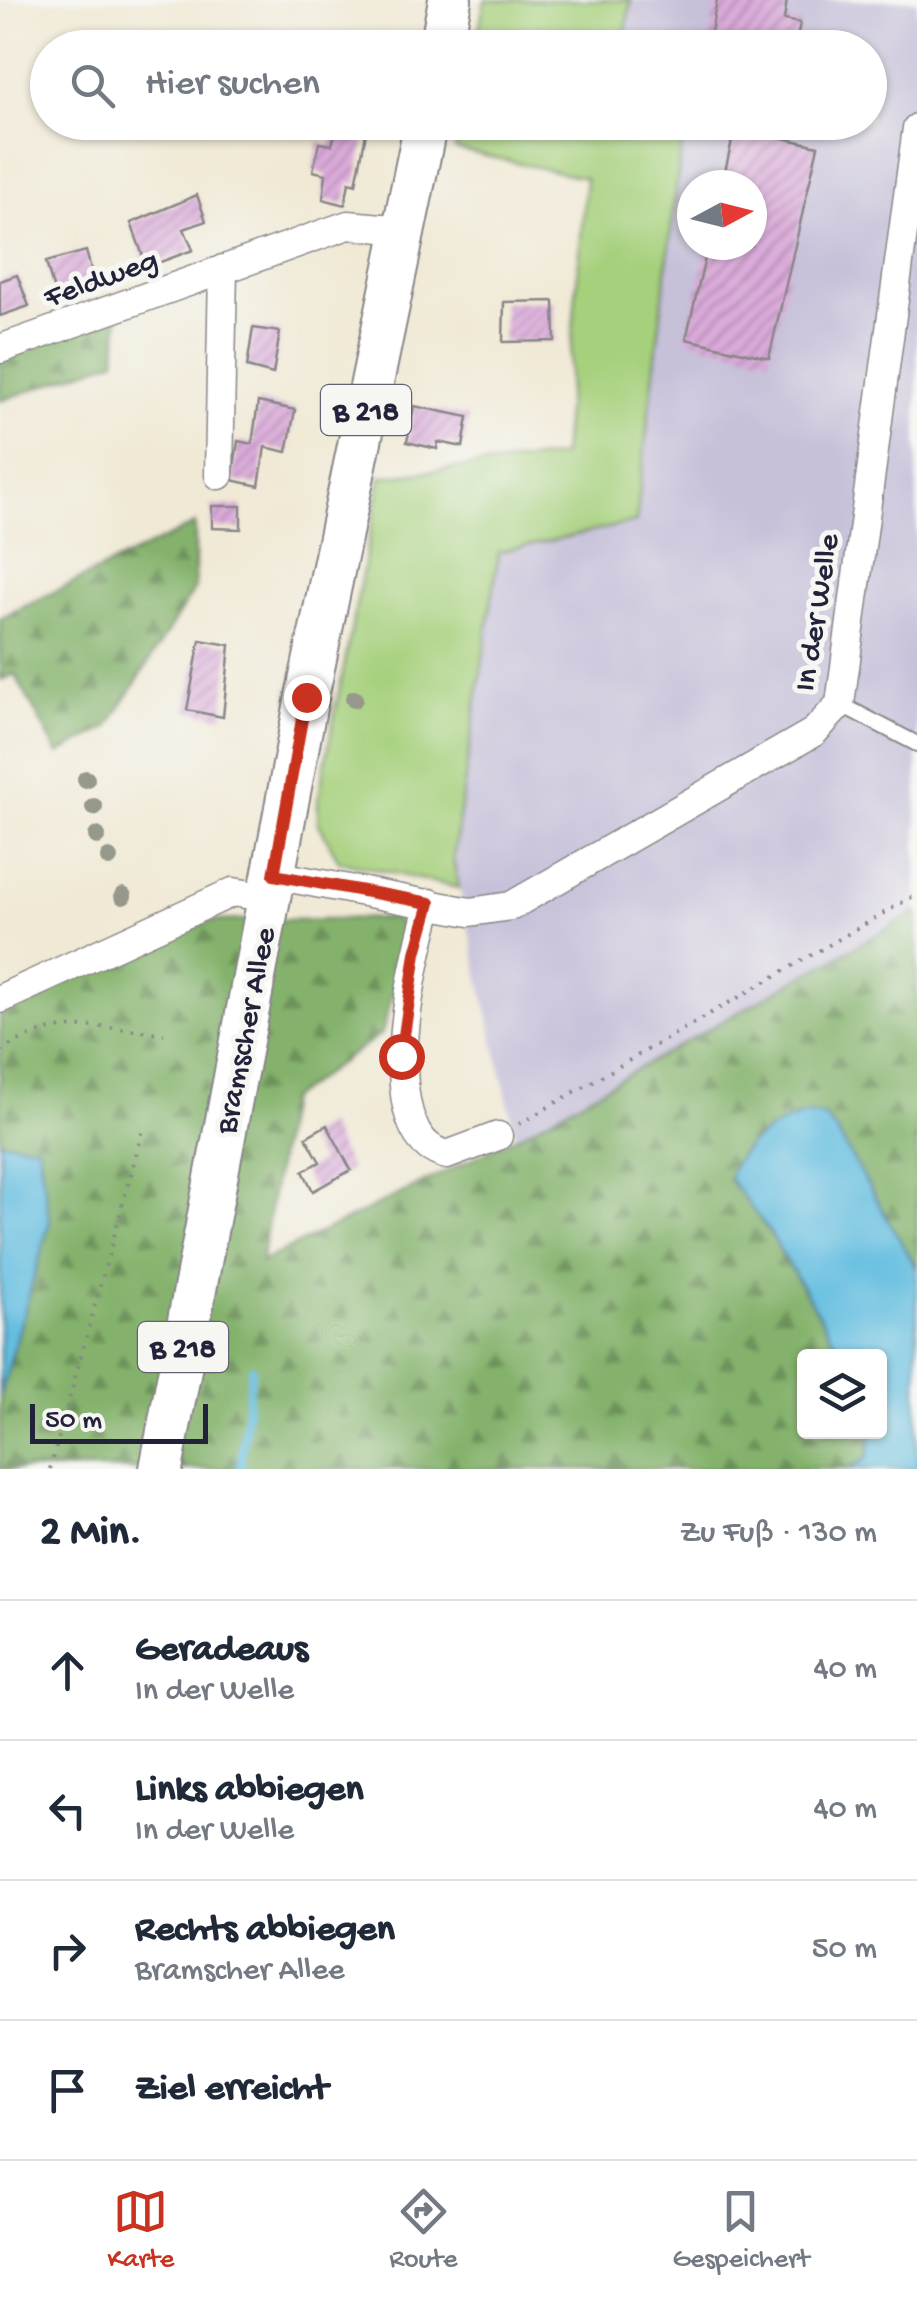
<!DOCTYPE html>
<html lang="de">
<head>
<meta charset="utf-8">
<style>
  :root { --surface:#fff; --page:#f6f6f7; --text:#1f2937; --muted:#747a83; --line:#e0e1e3; --accent:#c8321e }
  body { margin:0; font-family:"Gochi Hand",sans-serif; background:var(--page); color:var(--text) }
  .controls { position:absolute; right:30px; bottom:30px; display:grid; overflow:hidden; border-radius:10px; box-shadow:0 2px 8px #0004 }
  .controls button { width:90px; height:90px; display:grid; place-items:center; padding:0; border:0; border-bottom:2px solid var(--line); background:var(--surface); color:var(--text); font:50px sans-serif }
  .compass { position:absolute; left:677px; top:170px; width:90px; height:90px; border-radius:50%; background:var(--surface); box-shadow:0 2px 8px #0004; rotate:83deg }
  .scale { position:absolute; left:30px; bottom:25px; width:178px; box-sizing:border-box; padding-left:10px; border:5px solid #22223b; border-top:0; font-size:28px; line-height:35px; white-space:nowrap; color:#22223b; -webkit-text-stroke:8px #f6f6f2; paint-order:stroke }
  .stop { position:absolute; width:30px; height:30px; margin:-22px; border:8px solid #c8321e; border-radius:50%; background:#fff }
  .stop.end { background:#c8321e; border-color:#fff; box-shadow:0 2px 10px #0008 }
  .list { margin:0; padding:0; list-style:none }
  h2 { display:flex; justify-content:space-between; align-items:center; height:130px; margin:0; padding:0 40px; font-size:42px }
  h2 small { font-size:32px; font-weight:400; color:var(--muted) }
  .list li { display:grid; grid-template-columns:65px 1fr auto; gap:30px; align-items:center; box-sizing:border-box; height:140px; padding:0 40px; border-top:2px solid var(--line) }
  .list b { display:block; font-size:38px; white-space:nowrap }
  .list p { margin:0; font-size:32px; white-space:nowrap; color:var(--muted) }
  .list em { font-size:32px; font-style:normal; color:var(--muted) }
  .icon { flex:none; width:55px; height:55px; fill:none; stroke:currentColor; stroke-width:2; stroke-linecap:round; stroke-linejoin:round }
  .map { position:relative; flex:none; width:917px; height:1469px; overflow:hidden }
  .search { position:absolute; background:var(--surface); box-shadow:0 2px 8px #0004; left:30px; right:30px; top:30px; height:110px; display:flex; align-items:center; gap:25px; box-sizing:border-box; padding:0 35px; border-radius:55px; color:var(--muted); font-size:38px }
  .sheet { height:690px; background:var(--surface) }
  nav { display:flex; justify-content:space-around; align-items:center; box-sizing:border-box; height:140px; border-top:2px solid var(--line); background:var(--surface); font-size:28px; color:var(--muted) }
  nav a { display:grid; justify-items:center; gap:5px }
  nav .on { color:var(--accent) }
  .map>svg:first-child { display:block }
  .industrial { fill:#c6c0d9; fill-rule:evenodd }
  .grass { fill:#a6d07c; stroke:#64795c; stroke-width:2.5 }
  .forest { fill:url(#forest-firs); stroke:#536a54; stroke-width:2.5 }
  .water { fill:#62bde0; stroke:#42708e; stroke-width:2.5 }
  .lines { fill:none; stroke-linecap:round; stroke-linejoin:round }
  .stream { stroke:#62bde0; stroke-width:8 }
  .building { fill:url(#building-hatch) }
  .lane-casing { stroke:#898688; stroke-width:18 }
  .street-casing { stroke:#898688; stroke-width:31 }
  .primary-casing { stroke:#898688; stroke-width:46 }
  .path { stroke:#898688; stroke-width:4; stroke-dasharray:2.5 8; stroke-linecap:butt }
  .lane { stroke:#fff; stroke-width:14 }
  .street { stroke:#fff; stroke-width:28 }
  .primary { stroke:#fff; stroke-width:42 }
  .tree { fill:#95988b }
  .route { stroke:#c8321e; stroke-width:12 }
  .labels { text-anchor:middle; stroke-width:10; stroke-linejoin:round; paint-order:stroke }
  .shield { fill:#f6f6f2; stroke:#626272; stroke-width:2.5 }
  .shield-label { font-size:30px; font-weight:bold; fill:#22223b }
  .street-label { font-size:32px; fill:#22223b; stroke:#f6f6f2 }
</style>
</head>
<body>
<div class="map">
<svg width="917" height="1469" viewBox="0 0 917 1469">
  <defs>
    <pattern id="forest-firs" width="22" height="20" patternUnits="userSpaceOnUse" patternTransform="scale(2.5)"><rect width="22" height="20" fill="#84b26c"/><path d="M5 1l3.5 6h-7zM16 11l3.5 6h-7z" fill="#6c905a"/></pattern>
    <pattern id="building-hatch" width="6" height="6" patternUnits="userSpaceOnUse" patternTransform="scale(2.5)"><rect width="6" height="6" fill="#dbabda"/><path d="M-1 1l2-2M0 6l6-6M5 7l2-2" fill="none" stroke="#b18bb2"/></pattern>
  </defs>
  <rect width="100%" height="100%" fill="#f6f6f2"/>
  <filter id="ink" filterUnits="userSpaceOnUse"><feTurbulence type="fractalNoise" baseFrequency=".01" numOctaves="2"/><feDisplacementMap in="SourceGraphic" scale="20" xChannelSelector="R" yChannelSelector="G"/><feConvolveMatrix kernelMatrix="1 2 1 2 8 2 1 2 1" color-interpolation-filters="sRGB"/></filter>
  <filter id="wash" filterUnits="userSpaceOnUse"><feTurbulence type="fractalNoise" baseFrequency=".0048" numOctaves="4" result="noise"/><feDisplacementMap in="SourceGraphic" scale="40" xChannelSelector="R" yChannelSelector="G"/><feGaussianBlur stdDeviation="2.25" result="paint"/><feColorMatrix in="noise" values="0 0 0 0 0 0 0 0 0 0 0 0 0 0 0 0 0 1.4 0 .05"/><feComposite in="paint" operator="in"/></filter>
  <g filter="url(#wash)">
    <rect width="100%" height="100%" fill="#f0e9d5"/>
    <path class="industrial" d="M631,0h286v912l-401,225 -63,-277 46,-309 137,-29 48,-399 186,-1v-74l-247,-1zM692,185h60v60h-60z"/>
    <path class="grass" d="M485,0h146l-8,47h-148z
      M460,123h224l-48,399 -137,30 -46,307 6,29 -120,-27 -21,-39v-22l63,-323 181,-21 24,-278 -131,-29z"/>
    <path class="forest" d="M119,306l-3,54 -116,41v-52z
      M195,524v64l-87,139 -50,27 -43,-80 -15,6v-62z
      M917,912v357l-92,-152 -96,61 40,53 74,125h-39v76h69l-6,26 -18,11h-849v-72l50,-176 -12,-75 -38,-5v-133l167,-75 45,-12 181,-3 12,10 1,18 -24,87 -94,67 -27,162 255,-125z"/>
    <path class="water" d="M811,1114l14,3 12,15 80,137v200h-68l18,-11 6,-26h7v-76h-37l-74,-125 -40,-52c6,-33 51,-60 82,-65z
      M0,1141l38,5 12,75 -50,176z"/>
    <g class="lines">
      <path class="stream" d="M240,1469l12,-101"/>
    </g>
    <g id="blocks">
      <path class="building" d="M717,0h70l-3,20 16,3 -5,25h-87z
        M338,122l30,1 -12,61 -7,-2 -4,23 -22,-6 3,-25 -13,-3 6,-28 13,2z
        M735,127l83,19 -49,212 -83,-19 22,-94h44v-60h-30z
        M197,195l9,26 -22,8 9,21 -46,17 -16,-44z
        M86,251l9,33 -39,14 -10,-36z
        M17,275l12,31 -29,10v-35z
        M554,301l1,40 -52,1 1,-40z
        M253,328l27,4 -7,42 -26,-7z
        M258,402l37,8 -8,42 -22,-5 -6,39 -27,-6 6,-39 14,3z
        M414,406l54,11 -5,30 -25,-5 -1,7 -30,-7z
        M212,506h29v23l-29,-1z
        M200,640l30,5 -7,72 -36,-7z
        M327,1125l24,45 -38,21 -10,-20 17,-9 -14,-25z"/>
    </g>
  </g>
  <g filter="url(#ink)">
    <use href="#blocks" fill-opacity="0" stroke="#898688" stroke-width="2.5"/>
    <g class="lines">
      <defs>
        <path id="lane" d="M840,704l77,40"/>
        <path id="street" d="M0,349l348,-124 57,5
          M219,475l4,-206
          M274,875l196,37 41,-6 303,-174 26,-28 77,-576
          M430,903c-14,50 -61,234 17,252l51,-19
          M0,999l233,-107 37,6"/>
        <path id="primary" d="M441,48l9,-48
          M161,1469l146,-772 119,-575"/>
      </defs>
      <use href="#lane" class="lane-casing"/>
      <use href="#street" class="street-casing"/>
      <use href="#primary" class="primary-casing"/>
      <path class="path" d="M0,1051c54,-34 103,-25 164,-17
        M519,1124l398,-230
        M50,1469l94,-343"/>
      <use href="#lane" class="lane"/>
      <use href="#street" class="street"/>
      <use href="#primary" class="primary"/>
    </g>
    <g class="tree">
      <circle cx="354" cy="699" r="9"/>
      <circle cx="86" cy="779" r="9"/>
      <circle cx="94" cy="807" r="9"/>
      <circle cx="97" cy="836" r="9"/>
      <circle cx="109" cy="858" r="9"/>
      <circle cx="123" cy="896" r="9"/>
    </g>
  </g>
  <g class="lines" filter="url(#ink)">
    <path class="route" d="M306,697l-32,178 156,28 -14,50 -15,103"/>
  </g>
  <g class="labels">
    <g class="shield">
      <rect x="321" y="385" width="90" height="50" rx="8"/>
      <rect x="138" y="1322" width="90" height="50" rx="8"/>
    </g>
    <g class="shield-label">
      <text x="366" y="420">B 218</text>
      <text x="183" y="1357">B 218</text>
    </g>
    <g class="street-label">
      <text transform="translate(100 276) rotate(-20)" y="11">Feldweg</text>
      <text transform="translate(814 612) rotate(-81)" y="11">In der Welle</text>
      <text transform="translate(243 1030) rotate(-79)" y="11">Bramscher Allee</text>
    </g>
  </g>
</svg>
<div class="controls">
<button><svg class="icon" aria-label="layers" viewBox="0 0 24 24"><path d="M12 4l9 5-9 5-9-5zM3 14l9 5 9-5"/></svg></button>
</div>
<svg class="compass" viewBox="-18 -18 36 36"><path d="M0-13l5 13h-10z" fill="#e53935"/><path d="M0 13l5-13h-10z" fill="#747a83"/></svg>
<div class="scale">50 m</div>
<div class="stop" style="left:401px;top:1056px"></div>
<div class="stop end" style="left:306px;top:697px"></div>
<div class="search"><svg class="icon" aria-label="search" viewBox="0 0 24 24"><circle cx="10" cy="10" r="6"/><path d="M15 15l6 6"/></svg>Hier suchen</div>
</div>
<section class="sheet">
<h2>2 Min.<small>Zu Fuß · 130 m</small></h2>
<ul class="list">
<li><svg class="icon" aria-label="ahead" viewBox="0 0 24 24"><path d="M12 20V5M6 11l6-6 6 6"/></svg><div><b>Geradeaus</b><p>In der Welle</p></div><em>40 m</em></li>
<li><svg class="icon" aria-label="left" viewBox="0 0 24 24"><path d="M17 20v-9H6M10 6l-5 5 5 5"/></svg><div><b>Links abbiegen</b><p>In der Welle</p></div><em>40 m</em></li>
<li><svg class="icon" aria-label="right" viewBox="0 0 24 24"><path d="M7 20v-9h11M14 6l5 5-5 5"/></svg><div><b>Rechts abbiegen</b><p>Bramscher Allee</p></div><em>50 m</em></li>
<li><svg class="icon" aria-label="arrive" viewBox="0 0 24 24"><path d="M6 21V4h12l-3 4 3 4H6"/></svg><div><b>Ziel erreicht</b></div></li>
</ul>
</section>
<nav>
<a class="on"><svg class="icon" aria-label="map" viewBox="0 0 24 24"><path d="M3 6l6-2 6 2 6-2v14l-6 2-6-2-6 2zM9 4v14M15 6v14"/></svg>Karte</a>
<a><svg class="icon" aria-label="directions" viewBox="0 0 24 24"><path d="M12 3l9 9-9 9-9-9zM9 14v-3h6M13 9l2 2-2 2"/></svg>Route</a>
<a><svg class="icon" aria-label="saved" viewBox="0 0 24 24"><path d="M7 4h10v16l-5-4-5 4z"/></svg>Gespeichert</a>
</nav>
</body>
</html>
